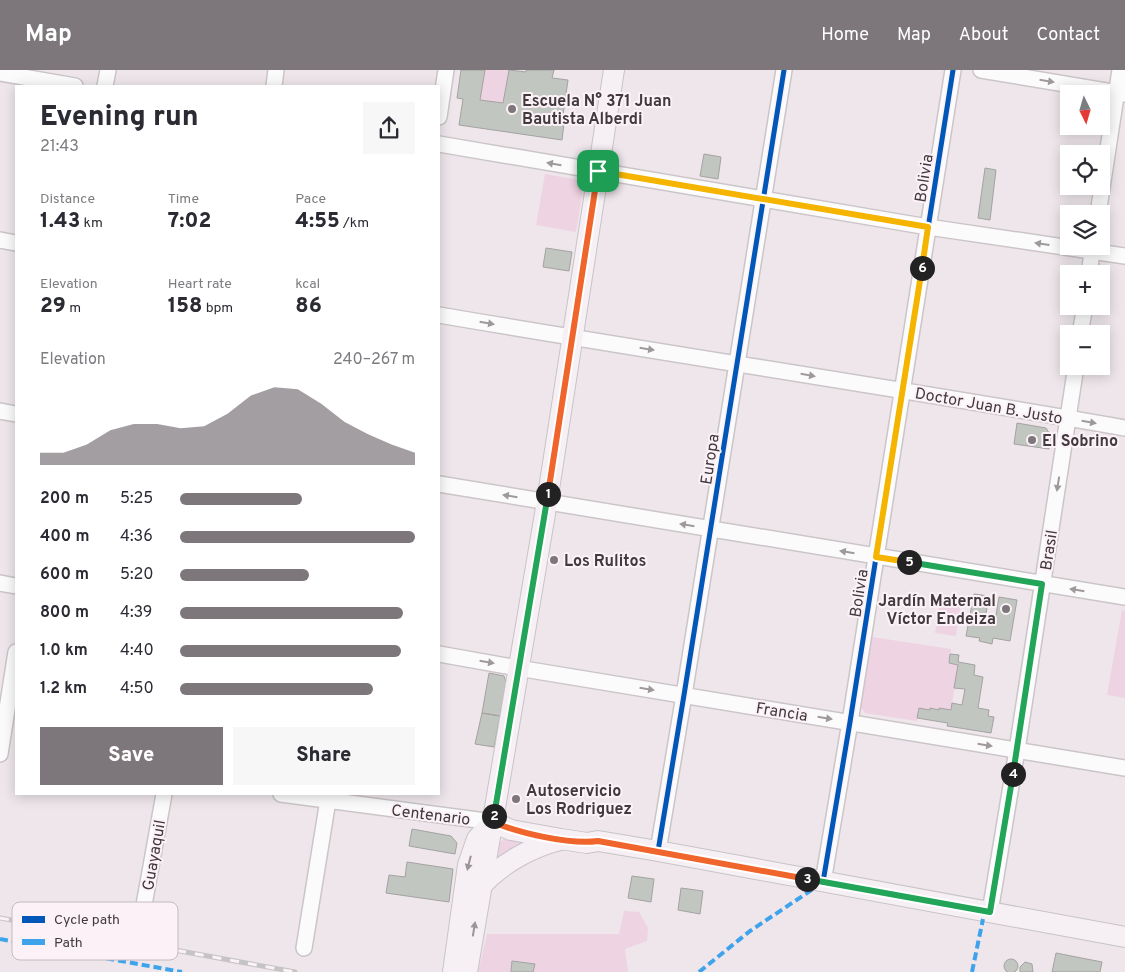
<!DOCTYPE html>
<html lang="en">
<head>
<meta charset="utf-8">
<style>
  body { margin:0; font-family:Overpass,sans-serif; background:#f7f7f7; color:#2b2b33; height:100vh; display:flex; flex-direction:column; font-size:19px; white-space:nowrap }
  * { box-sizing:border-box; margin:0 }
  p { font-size:16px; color:#7c7c81 }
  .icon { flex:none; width:28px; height:28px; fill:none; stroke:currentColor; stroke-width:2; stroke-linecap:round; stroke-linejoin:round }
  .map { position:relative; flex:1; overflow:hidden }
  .panel { position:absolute; left:15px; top:15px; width:425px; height:710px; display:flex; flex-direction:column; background:#fff; border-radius:0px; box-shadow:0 2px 12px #0003 }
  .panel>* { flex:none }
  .needle { width:32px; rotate:175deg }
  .controls { position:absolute; left:1060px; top:15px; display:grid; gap:10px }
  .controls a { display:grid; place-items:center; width:50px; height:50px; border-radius:0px; background:#fff; box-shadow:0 2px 12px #0003; font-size:25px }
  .pin { position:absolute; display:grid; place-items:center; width:42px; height:42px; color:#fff; margin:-21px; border-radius:10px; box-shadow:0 2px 8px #0006 }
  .km { position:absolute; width:25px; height:25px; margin:-12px; border-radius:50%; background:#222; color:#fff; font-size:14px; line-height:25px; text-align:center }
  .round { display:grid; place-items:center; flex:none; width:52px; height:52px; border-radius:0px; background:#f7f7f7 }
  .head { display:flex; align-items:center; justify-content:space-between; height:85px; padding:0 25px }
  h1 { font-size:28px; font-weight:800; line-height:38px }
  .metrics { display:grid; grid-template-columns:repeat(3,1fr); gap:8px; height:85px; padding:5px 25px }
  .metrics div { display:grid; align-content:center }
  .metrics b { font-size:21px; font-weight:800 }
  .metrics small { font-size:14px; font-weight:400 }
  .metrics p { font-size:14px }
  .chart { height:140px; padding:10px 25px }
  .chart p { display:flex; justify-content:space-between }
  .chart svg { width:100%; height:90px; margin-top:5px; fill:#7d767a; opacity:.7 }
  .button { display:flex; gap:10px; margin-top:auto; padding:10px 25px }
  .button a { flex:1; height:58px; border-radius:0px; background:#7d767a; color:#fff; font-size:20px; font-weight:800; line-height:58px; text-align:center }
  .button a+a { background:#f7f7f7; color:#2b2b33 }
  ul { padding:0 25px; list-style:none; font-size:16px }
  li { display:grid; grid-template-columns:80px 60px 1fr; align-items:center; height:38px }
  li i { height:12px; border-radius:6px; background:#7d767a }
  header { display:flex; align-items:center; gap:30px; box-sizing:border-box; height:70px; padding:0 25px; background:#7d767a; color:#fff }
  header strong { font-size:24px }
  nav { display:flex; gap:28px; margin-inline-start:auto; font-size:18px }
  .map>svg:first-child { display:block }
</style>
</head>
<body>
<header>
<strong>Map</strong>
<nav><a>Home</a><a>Map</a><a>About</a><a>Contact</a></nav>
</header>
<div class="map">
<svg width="1125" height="902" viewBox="0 0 1125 902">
  <rect width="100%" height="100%" fill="#eee6eb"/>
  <!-- green -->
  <path fill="#eed3e2" d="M485,0H509L503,33L480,30Z
    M545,104L579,110L583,118L576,162L536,155Z
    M940,528L961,531L956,566L935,563Z
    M1122,540L1125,541V628L1107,625Z
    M872,567L951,579L949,593L958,595L951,640L940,638L939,640L931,638L930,640L919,638L917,651L865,643L860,636Z
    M504,768L527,770L500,787H498L499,774Z
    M624,841L639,842L648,858L647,871L625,879L628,902H478L487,864H619Z"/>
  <!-- building -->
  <path fill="#c1c6c0" stroke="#a4a2a2" d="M461,0H485L480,30L503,33L509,0L526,2V0H554L552,8L568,10L563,45H565L562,70L459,55L463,29L457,28Z
    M704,84L721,87L718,109L700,106Z
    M985,98L996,100L990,150L978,148Z
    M546,178L572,182L569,201L543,197Z
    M1017,353L1046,358L1051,366L1049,379L1014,374Z
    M974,524L989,526L985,549L995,551L999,527L1017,530L1010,571L993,568L992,574L979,571L980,568L966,566Z
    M950,584L959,585L958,592L975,595L974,605L983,607L978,638L989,640L988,646L994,647L991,663L947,656L948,653L917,648L919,638L930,640V638L939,640V638L951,640L952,633L962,635L965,619L954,618L958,595L949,593Z
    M489,603L504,606L506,612L500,646L482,643Z
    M482,643L500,646L494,677L475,674Z
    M412,759L451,766L457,773L455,784L409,776Z
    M407,792L453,799L449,832L386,823L389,805L405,807Z
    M632,806L654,809L651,832L628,828Z
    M681,818L703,821L700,844L678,840Z
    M1056,883L1102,892L1100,902H1052Z
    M1004 896a7 7 0 1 1 14 0a7 7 0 1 1-14 0Z
    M512,891L535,894L533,902H511Z
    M1025,892L1032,894L1033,902H1020V897Z"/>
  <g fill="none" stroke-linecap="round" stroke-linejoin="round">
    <!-- minor casing -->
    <g stroke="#cbc5c8" stroke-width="18">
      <path id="minor" d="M981,0L1125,24
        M0,3L75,16
        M105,16L108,0
        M274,16L276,0
        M439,47L446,0
        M439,74L928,157L1125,186
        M1098,144L1120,0
        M0,170L16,173
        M1089,204L1093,176
        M439,245C667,284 897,318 1125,358
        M1080,264L1085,236
        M0,341L16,344
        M439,414L1125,527
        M0,513L16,516
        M439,584L518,598L1125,698
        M0,684L16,582
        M281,724L493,752
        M658,781L684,625L784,0
        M823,812L850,652L953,0
        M990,842L1017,680L1076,296
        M142,846L164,724
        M304,878L329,724"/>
    </g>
    <!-- major casing -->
    <g stroke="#c7c4c6" stroke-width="22">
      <path id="major" d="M493,752L511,760L561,769L587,773L598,771L658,781L1125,867
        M481,816C501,794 531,777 560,770
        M453,902L468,795L477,769L484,761
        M467,902L547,432L614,0"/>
    </g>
    <!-- minor -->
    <use href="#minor" stroke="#fcfbfc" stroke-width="15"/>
    <!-- major -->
    <use href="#major" stroke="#f6eff4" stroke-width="20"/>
    <!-- rail casing -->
    <g stroke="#c5c3c4" stroke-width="5">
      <path id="rail" d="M0,848L295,902"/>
    </g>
    <!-- rail -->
    <use href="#rail" stroke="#fdf1f8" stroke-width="3" stroke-dasharray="9" stroke-linecap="butt"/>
    <!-- quiet -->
    <path stroke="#3fa3ec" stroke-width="4" stroke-dasharray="8 4" stroke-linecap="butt" d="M0,869L182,902
      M699,902L750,861L813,819
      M972,902L983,849"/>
    <!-- cycleway casing -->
    <g stroke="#fdf1f8" stroke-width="8">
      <path id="cycleway" d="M658,781L684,625L784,0
        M823,812L850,652L953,0"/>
    </g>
    <!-- cycleway -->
    <use href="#cycleway" stroke="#0057b8" stroke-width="5"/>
  </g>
  <!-- one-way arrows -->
  <defs><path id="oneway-solid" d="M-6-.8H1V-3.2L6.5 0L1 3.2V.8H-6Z" transform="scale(1.25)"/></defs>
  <g fill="#9e9a9c">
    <use href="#oneway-solid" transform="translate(1047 11) rotate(9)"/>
    <use href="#oneway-solid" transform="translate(554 94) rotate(-170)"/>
    <use href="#oneway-solid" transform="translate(1042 174) rotate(-172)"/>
    <use href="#oneway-solid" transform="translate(487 253) rotate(10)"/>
    <use href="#oneway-solid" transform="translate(647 279) rotate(9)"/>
    <use href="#oneway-solid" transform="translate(808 305) rotate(10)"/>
    <use href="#oneway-solid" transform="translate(1089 352) rotate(10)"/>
    <use href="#oneway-solid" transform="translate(1058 414) rotate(99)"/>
    <use href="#oneway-solid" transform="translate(510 426) rotate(-171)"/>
    <use href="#oneway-solid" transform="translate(687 455) rotate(-171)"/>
    <use href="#oneway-solid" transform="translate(847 482) rotate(-171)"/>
    <use href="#oneway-solid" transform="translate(1077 520) rotate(-171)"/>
    <use href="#oneway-solid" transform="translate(487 592) rotate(10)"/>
    <use href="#oneway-solid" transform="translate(647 619) rotate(9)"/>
    <use href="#oneway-solid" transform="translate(825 648) rotate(9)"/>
    <use href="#oneway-solid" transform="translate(985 675) rotate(9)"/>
  </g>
  <g fill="#9b9498">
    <use href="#oneway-solid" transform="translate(469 793) rotate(104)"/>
    <use href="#oneway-solid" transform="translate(474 859) rotate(-81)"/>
  </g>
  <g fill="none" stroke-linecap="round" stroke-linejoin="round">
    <!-- split-1 casing -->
    <g stroke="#fff" stroke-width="10">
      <path id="split-1" d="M548,424L598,101"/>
    </g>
    <!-- split-2 casing -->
    <g stroke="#fff" stroke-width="10">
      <path id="split-2" d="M494,746L548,424"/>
    </g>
    <!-- split-3 casing -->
    <g stroke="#fff" stroke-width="10">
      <path id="split-3" d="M494,746L493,752C519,763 570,775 598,771L807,809"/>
    </g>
    <!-- split-4 casing -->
    <g stroke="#fff" stroke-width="10">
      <path id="split-4" d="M807,809L990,842L1013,704"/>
    </g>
    <!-- split-5 casing -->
    <g stroke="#fff" stroke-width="10">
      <path id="split-5" d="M909,492L1042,514L1013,704"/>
    </g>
    <!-- split-6 casing -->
    <g stroke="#fff" stroke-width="10">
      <path id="split-6" d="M909,492L876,487L922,198"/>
    </g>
    <!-- split-7 casing -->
    <g stroke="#fff" stroke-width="10">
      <path id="split-7" d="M598,101L928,157L922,198"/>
    </g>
    <!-- split-1 -->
    <use href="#split-1" stroke="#f0652b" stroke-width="6"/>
    <!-- split-2 -->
    <use href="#split-2" stroke="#22a559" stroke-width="6"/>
    <!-- split-3 -->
    <use href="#split-3" stroke="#f0652b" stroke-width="6"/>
    <!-- split-4 -->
    <use href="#split-4" stroke="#22a559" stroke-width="6"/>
    <!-- split-5 -->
    <use href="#split-5" stroke="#22a559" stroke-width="6"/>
    <!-- split-6 -->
    <use href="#split-6" stroke="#f5b400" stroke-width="6"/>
    <!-- split-7 -->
    <use href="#split-7" stroke="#f5b400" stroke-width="6"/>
  </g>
  <!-- markers -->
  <g fill="#7d767a" stroke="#fdf1f8" stroke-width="2">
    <circle cx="512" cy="39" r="5"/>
    <circle cx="1032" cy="370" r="5"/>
    <circle cx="554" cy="490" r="5"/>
    <circle cx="1006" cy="539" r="5"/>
    <circle cx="516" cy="729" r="5"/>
  </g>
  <g text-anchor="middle" stroke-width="4" stroke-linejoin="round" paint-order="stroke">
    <!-- poi labels -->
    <g font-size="16" font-weight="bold" fill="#403a3d" stroke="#fdf1f8" text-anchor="start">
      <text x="522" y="36">Escuela N° 371 Juan<tspan x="522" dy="18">Bautista Alberdi</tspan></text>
      <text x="1042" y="376">El Sobrino</text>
      <text x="564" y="496">Los Rulitos</text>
      <text x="996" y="536" text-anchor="end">Jardín Maternal<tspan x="996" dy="18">Víctor Endeiza</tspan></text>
      <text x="526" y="726">Autoservicio<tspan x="526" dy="18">Los Rodriguez</tspan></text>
    </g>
    <!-- street labels -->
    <g font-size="16" fill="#403a3d" stroke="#fdf1f8">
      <text transform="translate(923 108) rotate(-81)" y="6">Bolivia</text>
      <text transform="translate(989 335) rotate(10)" y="6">Doctor Juan B. Justo</text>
      <text transform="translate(709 389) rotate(-81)" y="6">Europa</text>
      <text transform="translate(1048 480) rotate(-81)" y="6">Brasil</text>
      <text transform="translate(858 523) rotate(-81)" y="6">Bolivia</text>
      <text transform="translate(782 641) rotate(9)" y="6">Francia</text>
      <text transform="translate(431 744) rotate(7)" y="6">Centenario</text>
      <text transform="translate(153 785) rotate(-80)" y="6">Guayaquil</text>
    </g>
  </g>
  <!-- legend -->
  <rect x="12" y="832" width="166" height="58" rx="8" fill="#fdf1f8" stroke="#c4bac0" stroke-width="1"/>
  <rect x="22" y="846" width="23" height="7" fill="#0057b8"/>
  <rect x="22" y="869" width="23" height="6" fill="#3fa3ec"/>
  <g font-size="14" fill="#403a3d">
    <text x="54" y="854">Cycle path</text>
    <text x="54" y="877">Path</text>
  </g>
</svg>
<div class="controls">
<a><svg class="needle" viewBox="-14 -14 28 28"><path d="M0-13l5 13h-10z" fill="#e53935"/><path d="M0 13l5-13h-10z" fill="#7c7c81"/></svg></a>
<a><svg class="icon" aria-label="locate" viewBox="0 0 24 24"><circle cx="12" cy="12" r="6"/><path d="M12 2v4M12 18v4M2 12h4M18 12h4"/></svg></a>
<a><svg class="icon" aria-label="layers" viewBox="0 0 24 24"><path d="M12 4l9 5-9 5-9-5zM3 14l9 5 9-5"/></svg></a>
<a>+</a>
<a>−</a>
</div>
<div class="pin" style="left:598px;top:101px;background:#1e9e55"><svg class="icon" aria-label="arrive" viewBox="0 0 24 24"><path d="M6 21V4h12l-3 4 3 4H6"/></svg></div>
<b class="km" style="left:548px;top:424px">1</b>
<b class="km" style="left:494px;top:746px">2</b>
<b class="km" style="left:807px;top:809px">3</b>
<b class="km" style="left:1013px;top:704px">4</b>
<b class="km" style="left:909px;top:492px">5</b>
<b class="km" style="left:922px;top:198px">6</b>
<section class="panel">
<div class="head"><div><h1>Evening run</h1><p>21:43</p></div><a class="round"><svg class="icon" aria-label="share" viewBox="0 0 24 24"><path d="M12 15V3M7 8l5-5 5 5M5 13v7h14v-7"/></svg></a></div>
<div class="metrics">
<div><p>Distance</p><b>1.43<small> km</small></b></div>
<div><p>Time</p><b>7:02</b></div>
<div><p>Pace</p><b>4:55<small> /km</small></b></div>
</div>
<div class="metrics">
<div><p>Elevation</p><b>29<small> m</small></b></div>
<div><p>Heart rate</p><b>158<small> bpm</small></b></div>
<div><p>kcal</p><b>86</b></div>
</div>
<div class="chart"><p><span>Elevation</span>240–267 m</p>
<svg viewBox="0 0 160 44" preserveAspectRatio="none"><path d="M0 44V38L10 38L20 34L30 27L40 24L50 24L60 26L70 25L80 19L90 10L100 6L110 7L120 14L130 23L140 29L150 34L160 38V44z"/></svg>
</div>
<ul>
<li><b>200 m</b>5:25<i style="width:52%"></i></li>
<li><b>400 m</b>4:36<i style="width:100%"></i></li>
<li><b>600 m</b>5:20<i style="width:55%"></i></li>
<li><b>800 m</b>4:39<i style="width:95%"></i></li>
<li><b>1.0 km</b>4:40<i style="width:94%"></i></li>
<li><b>1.2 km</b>4:50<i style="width:82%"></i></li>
</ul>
<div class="button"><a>Save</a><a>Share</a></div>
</section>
</div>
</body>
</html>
